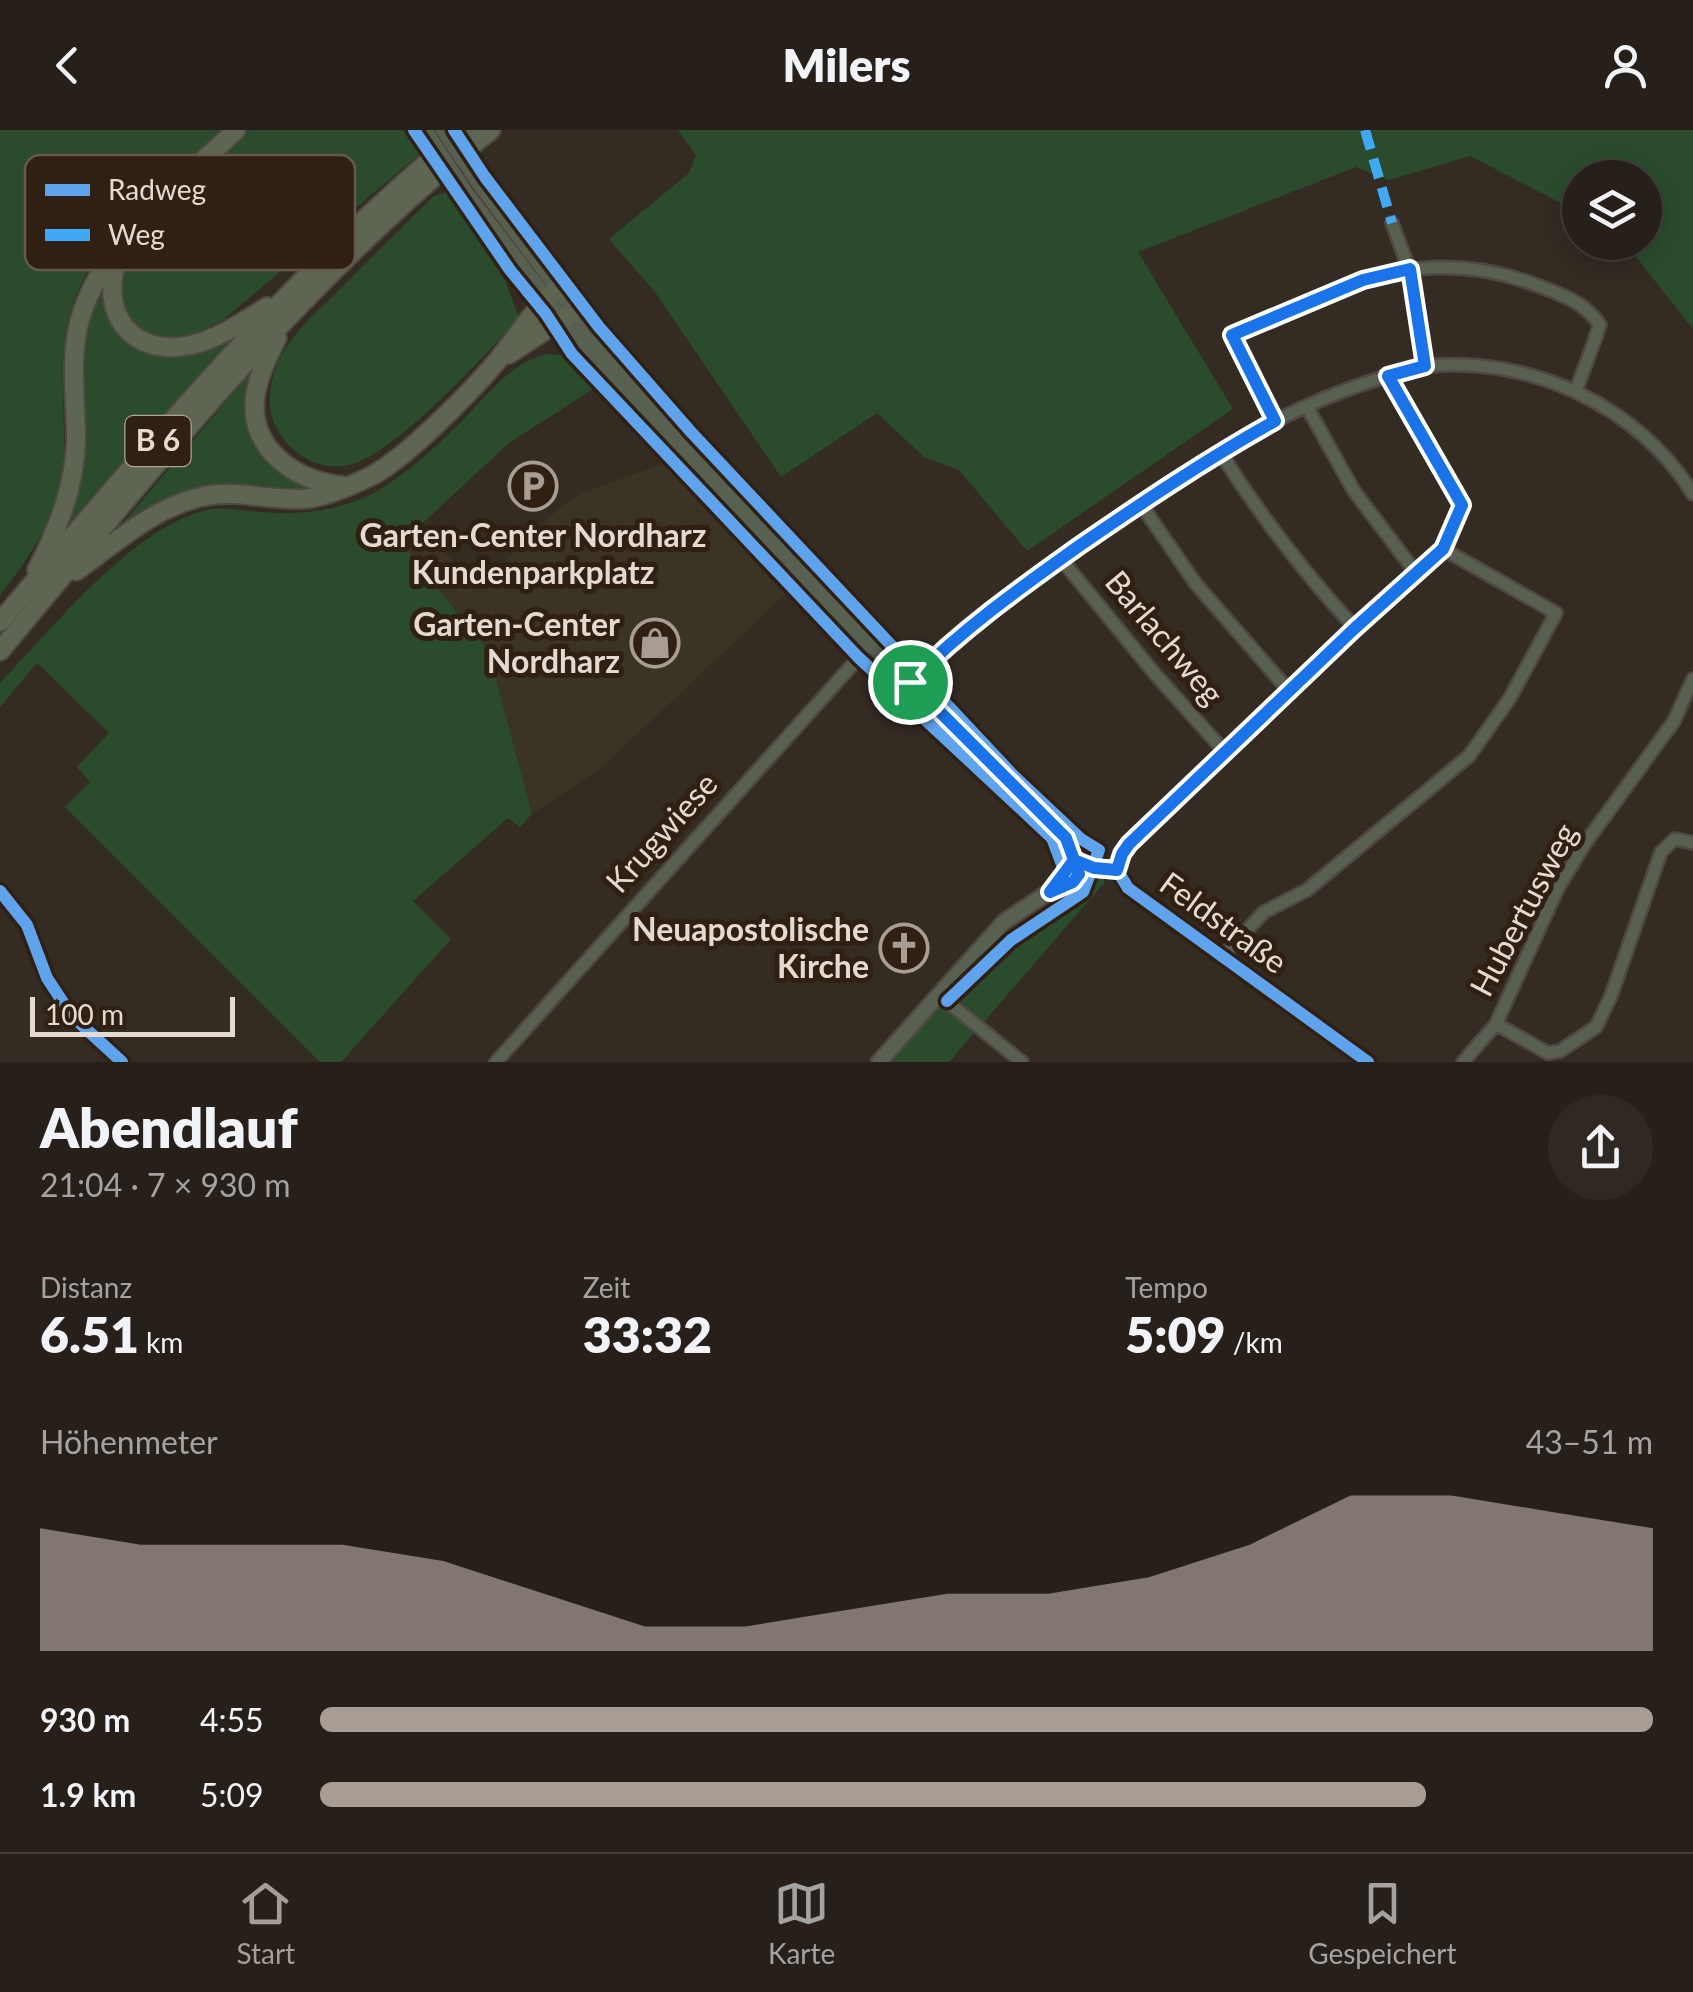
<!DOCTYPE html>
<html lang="de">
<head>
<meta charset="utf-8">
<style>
  body { margin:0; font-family:Lato,sans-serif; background:#2f2823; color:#f1f3f6; height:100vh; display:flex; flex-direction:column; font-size:38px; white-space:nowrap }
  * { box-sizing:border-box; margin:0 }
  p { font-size:32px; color:#a4a3a2 }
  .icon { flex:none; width:55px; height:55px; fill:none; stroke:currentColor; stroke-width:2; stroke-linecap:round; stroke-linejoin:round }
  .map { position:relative; height:932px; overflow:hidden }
  .drawer { display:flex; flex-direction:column; background:#27201a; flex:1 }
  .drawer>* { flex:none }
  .controls { position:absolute; left:1562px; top:30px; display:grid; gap:20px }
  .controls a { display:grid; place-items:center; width:100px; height:100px; border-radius:50%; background:#27201a; box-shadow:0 5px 25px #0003,0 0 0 2px #433e39; font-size:50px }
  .scale { position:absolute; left:30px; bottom:25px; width:205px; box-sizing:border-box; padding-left:10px; border:5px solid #e5dad2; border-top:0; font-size:28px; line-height:35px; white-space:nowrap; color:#e5dad2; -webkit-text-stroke:8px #302013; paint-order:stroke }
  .pin { position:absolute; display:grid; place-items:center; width:85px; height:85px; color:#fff; margin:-42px; border:5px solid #fff; border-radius:50%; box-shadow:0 2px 10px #0007 }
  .round { display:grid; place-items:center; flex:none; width:105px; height:105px; border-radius:52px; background:#2f2823 }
  .summary { display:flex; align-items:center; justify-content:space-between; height:170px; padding:0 40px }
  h1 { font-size:55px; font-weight:800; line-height:75px }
  .figures { display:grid; grid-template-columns:repeat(3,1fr); gap:15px; height:170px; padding:10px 40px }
  .figures div { display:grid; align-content:center }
  .figures b { font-size:50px; font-weight:800 }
  .figures small { font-size:28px; font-weight:400 }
  .figures p { font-size:28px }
  .chart { height:280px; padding:20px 40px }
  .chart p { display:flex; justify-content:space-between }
  .chart svg { width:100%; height:180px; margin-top:10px; fill:#a79d95; opacity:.7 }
  ul { padding:0 40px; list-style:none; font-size:32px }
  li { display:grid; grid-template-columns:160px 120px 1fr; align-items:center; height:75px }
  li i { height:25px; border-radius:12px; background:#a79d95 }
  header { display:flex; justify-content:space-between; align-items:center; height:130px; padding:0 40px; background:#27201a; font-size:45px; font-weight:800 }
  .tab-bar { display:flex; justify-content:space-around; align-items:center; height:140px; border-top:2px solid #433e39; background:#27201a; font-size:28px; color:#a4a3a2 }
  .tab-bar a { display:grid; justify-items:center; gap:5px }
  .tab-bar .active { color:#a79d95 }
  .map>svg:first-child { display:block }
</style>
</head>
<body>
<header><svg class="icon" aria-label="back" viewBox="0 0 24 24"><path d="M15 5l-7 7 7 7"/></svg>Milers<svg class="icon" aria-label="person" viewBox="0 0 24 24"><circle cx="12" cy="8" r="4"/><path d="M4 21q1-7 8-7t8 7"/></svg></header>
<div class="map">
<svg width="1693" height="932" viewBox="0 0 1693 932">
  <rect width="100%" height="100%" fill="#342b23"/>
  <!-- commercial -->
  <path fill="#3b3323" d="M596,230L809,442L601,638L532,684L489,522L400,413L420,396L478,457L558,379L582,363L670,331L601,254Z"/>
  <!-- green -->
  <path fill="#2a4c2d" d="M0,0H223C170,51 106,93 77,163C55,215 65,267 64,322C63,378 34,422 0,465Z
    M249,0H407L414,12L428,0H448L223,190C200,202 167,218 143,200C68,147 212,37 249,0Z
    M678,0H1693V199L1625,113L1645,112V48H1580V83L1470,26L1389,50L1356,37L1138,122L1233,279L1027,421L959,340L924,327L877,283L781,347L655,162L609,109L689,43L696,25Z
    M446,62L505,150L519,188C487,224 396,322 353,334C322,343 292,326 277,299C263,276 271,241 285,219C300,196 322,177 342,157C372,127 403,96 434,66Z
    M104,153C105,203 137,237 191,223C207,219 225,208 241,201L49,427L59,409L85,191Z
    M546,224L568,226L601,254L509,313L401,413L489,522L532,684L520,697L508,688L413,771L451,809L341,932H320L65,677L90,652L77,637L109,603L37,533L0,577V553C53,498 133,397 207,380C223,376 243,381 260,382C301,386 348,380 384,357C408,341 434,319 454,299C482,272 507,234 546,224Z
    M256,236L254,306L324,357L309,363L233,357L117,400Z
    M1100,743L1105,752L949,932H879C928,877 1025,746 1100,743Z"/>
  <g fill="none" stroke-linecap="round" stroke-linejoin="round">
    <!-- minor casing -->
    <g stroke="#4f4741" stroke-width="16">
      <path id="minor" d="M1392,93L1409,139L1425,236
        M1387,246L1462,375L1443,419
        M1307,277L1354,361L1416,443
        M1275,291L1232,205C1340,160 1417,110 1536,155C1561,164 1586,173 1600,195L1576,261
        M1220,322C1260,385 1304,443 1355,498
        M1140,373L1196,454L1290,562
        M1061,429L1155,544L1226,623
        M910,552C964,496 1029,451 1093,406C1180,346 1268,284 1369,252C1388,246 1408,237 1428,236C1530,226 1639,276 1693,364
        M1074,730L1093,737L1117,740L1128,758L1368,932
        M1117,740L1121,724L1129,714L1355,498L1443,419L1556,483L1510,568L1469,626L1307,760L1264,782L1223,826
        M0,761L27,795L47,848L72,886L122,932
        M939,865L1022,932
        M1496,894L1548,923L1560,921L1596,897L1611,866L1661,722L1675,709L1693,713
        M496,932L871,514
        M1463,932L1496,894L1558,758L1584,715L1674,591L1693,549"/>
    </g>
    <!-- tertiary casing -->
    <g stroke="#4f4741" stroke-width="19">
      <path id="tertiary" d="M479,53L592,205L681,305L851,484L865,505
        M466,63L582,215L675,318L842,493L871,514L1071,716L1079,739L1073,751L1049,762L1004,792L879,932
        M1049,762L1074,730"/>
    </g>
    <!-- trunk casing -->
    <g stroke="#4f4741" stroke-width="22">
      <path id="trunk" d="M119,126C97,182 131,228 191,215C218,209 244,191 267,177
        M277,208C268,226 258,246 255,267C249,320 296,351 343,356
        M509,224L573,182
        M37,440C58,398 75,357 76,309C76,266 68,221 83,180C108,107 182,52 236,0
        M76,441C114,414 154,377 201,367C234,359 267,370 300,369C323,369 353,355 373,345C408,326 471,262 497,231C517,207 532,181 556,160
        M0,492C146,320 291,143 466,0
        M0,521C152,339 304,147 491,0"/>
    </g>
    <!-- minor -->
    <use href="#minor" stroke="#586051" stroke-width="11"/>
    <!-- tertiary -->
    <use href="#tertiary" stroke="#586051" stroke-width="14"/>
    <!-- trunk -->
    <use href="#trunk" stroke="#5e6653" stroke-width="18"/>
    <!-- tertiary-bridge casing -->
    <g stroke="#4f4741" stroke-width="19" stroke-linecap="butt">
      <path id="tertiary-bridge" d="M425,0L466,63
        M443,0L479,53"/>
    </g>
    <!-- tertiary-bridge -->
    <use href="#tertiary-bridge" stroke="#586051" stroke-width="14"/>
    <!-- quiet -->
    <path stroke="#3fa9f5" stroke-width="10" stroke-dasharray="20 10" stroke-linecap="butt" d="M1365,0L1392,93"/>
    <!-- cycleway casing -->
    <g stroke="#302013" stroke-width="19">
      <path id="cycleway" d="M414,0L510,140L546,184L572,224L858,527L1052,708L1064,740L1083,762
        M454,0L485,47L599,197L691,302L1013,645L1081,709L1099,720L1083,762L1011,810L947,871
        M1093,737L1117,740L1128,758L1368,932
        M0,761L27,795L47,848L72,886L122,932"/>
    </g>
    <!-- cycleway -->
    <use href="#cycleway" stroke="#60a3ed" stroke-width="12"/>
  </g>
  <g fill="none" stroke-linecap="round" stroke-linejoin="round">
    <!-- route casing -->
    <g stroke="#fff" stroke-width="20">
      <path id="route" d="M910,552L1066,708L1074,730L1050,762L1073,752L1079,744L1074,730L1094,738L1117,740L1122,724L1129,714L1355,498L1443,419L1462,375L1388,246L1425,236L1410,139L1363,150L1232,205L1275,291C1207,329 1143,372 1079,416C1020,458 961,500 910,552"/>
    </g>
    <!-- route -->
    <use href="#route" stroke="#1a73e8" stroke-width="12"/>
  </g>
  <!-- icons -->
  <defs>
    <g id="parking-ring" transform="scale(2.5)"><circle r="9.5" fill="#302013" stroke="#a79d95" stroke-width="1.5"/><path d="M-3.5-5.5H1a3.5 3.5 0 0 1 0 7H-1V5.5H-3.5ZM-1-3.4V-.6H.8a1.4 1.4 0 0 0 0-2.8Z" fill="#a79d95"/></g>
    <g id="shop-ring" transform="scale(2.5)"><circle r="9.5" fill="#302013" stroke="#a79d95" stroke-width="1.5"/><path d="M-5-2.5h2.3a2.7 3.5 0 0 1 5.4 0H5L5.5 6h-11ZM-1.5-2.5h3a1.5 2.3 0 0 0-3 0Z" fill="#a79d95"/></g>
    <g id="church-ring" transform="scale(2.5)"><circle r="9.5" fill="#302013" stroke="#a79d95" stroke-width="1.5"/><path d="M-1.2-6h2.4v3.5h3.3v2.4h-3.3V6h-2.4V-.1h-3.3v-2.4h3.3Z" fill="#a79d95"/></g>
  </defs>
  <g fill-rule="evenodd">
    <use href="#parking-ring" x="533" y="356"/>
    <use href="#shop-ring" x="655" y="513"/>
    <use href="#church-ring" x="904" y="818"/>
  </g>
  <g text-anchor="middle" stroke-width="10" stroke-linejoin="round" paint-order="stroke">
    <!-- shield labels -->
    <rect fill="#302013" stroke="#afa299" stroke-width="2.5" x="125.5" y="286" width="65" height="50" rx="8"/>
    <g font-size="30" font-weight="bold" fill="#e5dad2">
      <text x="158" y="321">B 6</text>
    </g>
    <!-- poi labels -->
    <g font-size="32" font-weight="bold" fill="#e5dad2" stroke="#302013" text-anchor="end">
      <text x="533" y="417" text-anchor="middle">Garten-Center Nordharz<tspan x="533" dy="37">Kundenparkplatz</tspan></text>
      <text x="620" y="506">Garten-Center<tspan x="620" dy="37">Nordharz</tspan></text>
      <text x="869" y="811">Neuapostolische<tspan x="869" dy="37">Kirche</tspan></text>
    </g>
    <!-- street labels -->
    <g font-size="32" fill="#e5dad2" stroke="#302013">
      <text transform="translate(1164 508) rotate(50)" y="11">Barlachweg</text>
      <text transform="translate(662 703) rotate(-48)" y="11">Krugwiese</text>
      <text transform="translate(1524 780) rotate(-62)" y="11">Hubertusweg</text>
      <text transform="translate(1223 793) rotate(36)" y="11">Feldstraße</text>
    </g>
  </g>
  <!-- legend -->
  <rect x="25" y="25" width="330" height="115" rx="15" fill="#302013" stroke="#66584c" stroke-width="2.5"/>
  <rect x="45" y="54" width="45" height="12" fill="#60a3ed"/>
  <rect x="45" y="99" width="45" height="12" fill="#3fa9f5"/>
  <g font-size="28" fill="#e5dad2">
    <text x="108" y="70">Radweg</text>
    <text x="108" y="115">Weg</text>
  </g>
</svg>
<div class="controls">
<a><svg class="icon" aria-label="layers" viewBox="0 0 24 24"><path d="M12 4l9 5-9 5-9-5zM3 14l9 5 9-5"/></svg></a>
</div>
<div class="scale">100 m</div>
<div class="pin" style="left:910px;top:552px;background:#1e9e55"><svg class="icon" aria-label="arrive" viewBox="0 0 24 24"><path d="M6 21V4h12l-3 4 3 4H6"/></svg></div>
</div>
<section class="drawer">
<div class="summary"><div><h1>Abendlauf</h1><p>21:04 · 7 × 930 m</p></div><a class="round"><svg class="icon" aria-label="share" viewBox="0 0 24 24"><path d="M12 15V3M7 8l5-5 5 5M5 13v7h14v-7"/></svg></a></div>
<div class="figures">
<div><p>Distanz</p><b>6.51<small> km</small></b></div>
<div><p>Zeit</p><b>33:32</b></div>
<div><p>Tempo</p><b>5:09<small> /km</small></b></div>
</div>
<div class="chart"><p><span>Höhenmeter</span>43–51 m</p>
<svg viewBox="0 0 160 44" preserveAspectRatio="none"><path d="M0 44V14L10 18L20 18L30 18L40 22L50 30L60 38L70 38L80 34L90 30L100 30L110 26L120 18L130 6L140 6L150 10L160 14V44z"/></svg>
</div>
<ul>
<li><b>930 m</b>4:55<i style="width:100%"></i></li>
<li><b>1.9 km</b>5:09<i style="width:83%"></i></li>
</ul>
</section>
<nav class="tab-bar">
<a class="active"><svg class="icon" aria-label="home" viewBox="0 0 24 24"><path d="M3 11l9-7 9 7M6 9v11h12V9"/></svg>Start</a>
<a><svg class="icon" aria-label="map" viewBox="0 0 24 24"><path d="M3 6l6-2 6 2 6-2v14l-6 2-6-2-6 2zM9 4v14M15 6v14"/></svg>Karte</a>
<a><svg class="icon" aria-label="saved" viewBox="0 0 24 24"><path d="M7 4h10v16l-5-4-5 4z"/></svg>Gespeichert</a>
</nav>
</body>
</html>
